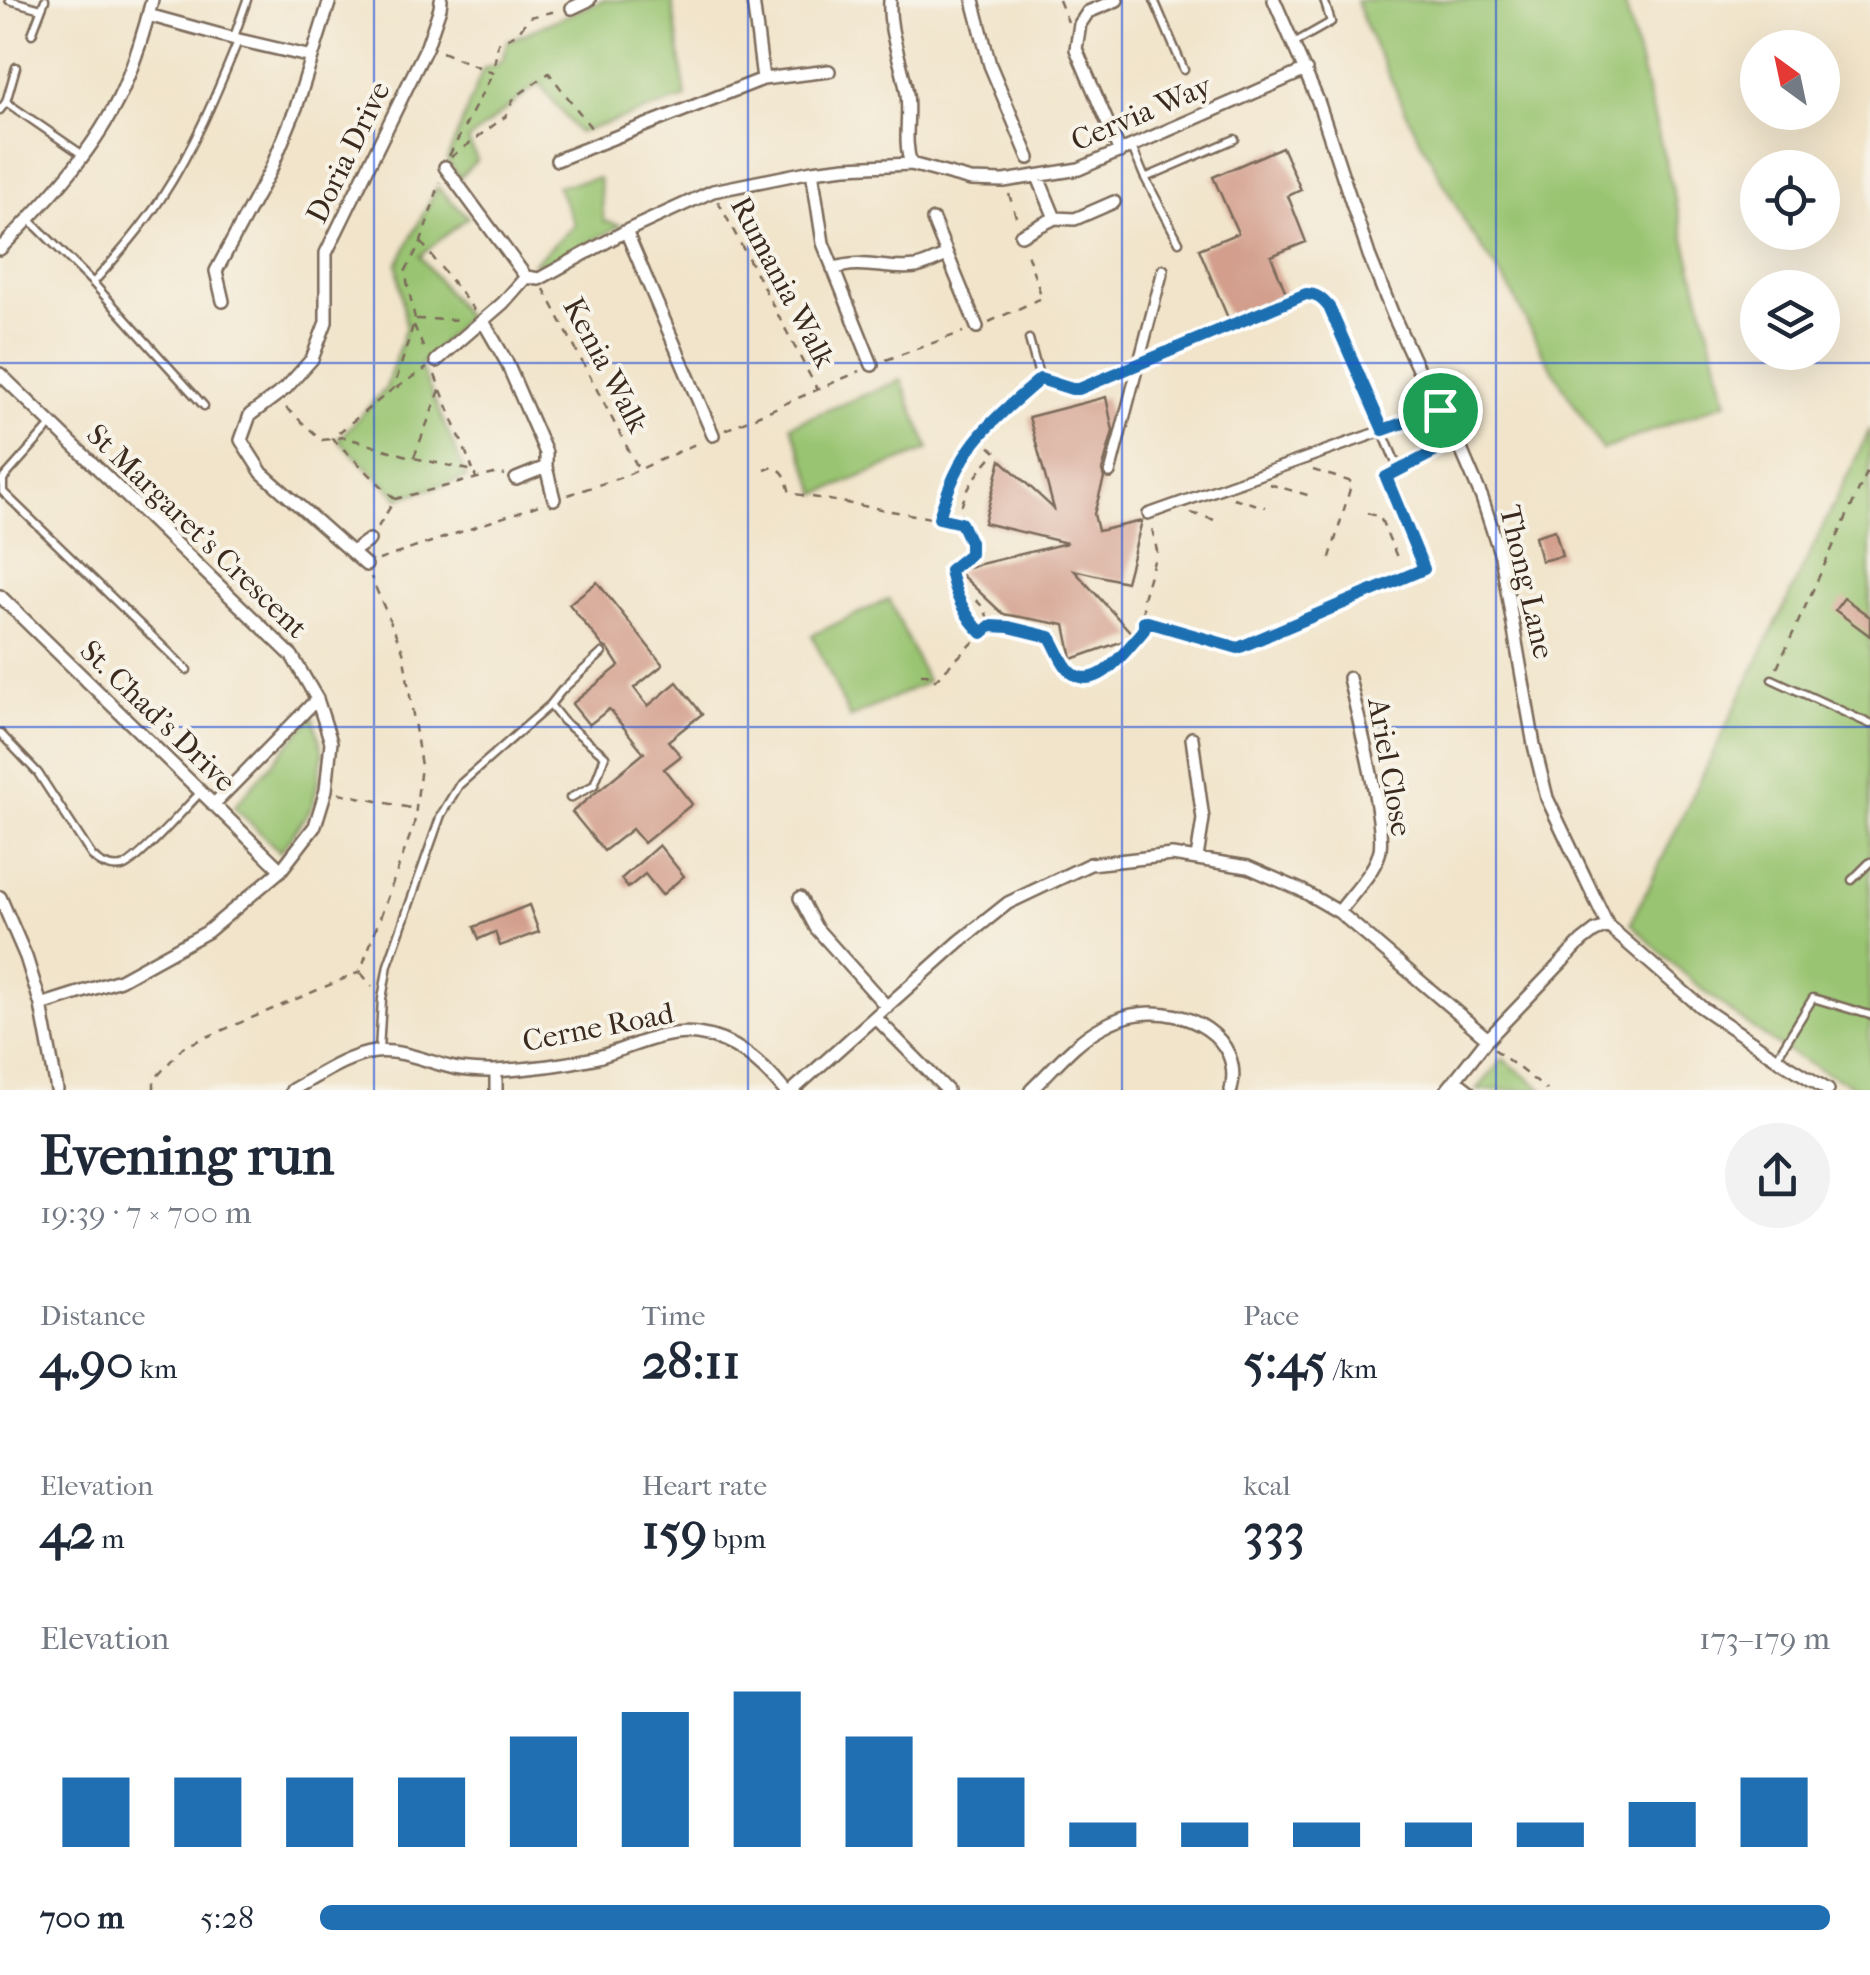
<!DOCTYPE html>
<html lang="en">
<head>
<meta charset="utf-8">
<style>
  body { margin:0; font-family:"IM FELL French Canon",serif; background:#f2f2f3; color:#1f2937; height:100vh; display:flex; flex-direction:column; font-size:38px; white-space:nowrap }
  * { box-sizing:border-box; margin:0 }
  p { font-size:32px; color:#747a83 }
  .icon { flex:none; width:55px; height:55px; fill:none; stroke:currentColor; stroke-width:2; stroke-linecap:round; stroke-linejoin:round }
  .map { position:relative; height:1090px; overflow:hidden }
  .panel { display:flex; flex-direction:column; background:#fff; flex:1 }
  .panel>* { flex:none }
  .needle { width:65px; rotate:327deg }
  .fabs { position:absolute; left:1740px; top:30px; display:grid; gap:20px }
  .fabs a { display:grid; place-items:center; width:100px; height:100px; border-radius:50%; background:#fff; box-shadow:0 10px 40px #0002; font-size:50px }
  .pin { position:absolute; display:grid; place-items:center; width:85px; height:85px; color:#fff; margin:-42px; border:5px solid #fff; border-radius:50%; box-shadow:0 2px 10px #0007 }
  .round { display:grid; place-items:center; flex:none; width:105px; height:105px; border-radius:52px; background:#f2f2f3 }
  .headline { display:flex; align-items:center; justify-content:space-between; height:170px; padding:0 40px }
  h1 { font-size:55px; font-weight:700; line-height:75px }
  .metrics { display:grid; grid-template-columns:repeat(3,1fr); gap:15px; height:170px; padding:10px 40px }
  .metrics div { display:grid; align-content:center }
  .metrics b { font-size:50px; font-weight:700 }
  .metrics small { font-size:28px; font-weight:400 }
  .metrics p { font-size:28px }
  .chart { height:280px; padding:20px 40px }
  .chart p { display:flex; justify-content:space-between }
  .chart svg { width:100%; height:180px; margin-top:10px; stroke:#1f6fb2; stroke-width:6 }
  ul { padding:0 40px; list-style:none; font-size:32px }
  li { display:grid; grid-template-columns:160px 120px 1fr; align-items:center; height:75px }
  li i { height:25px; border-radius:12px; background:#1f6fb2 }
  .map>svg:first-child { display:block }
</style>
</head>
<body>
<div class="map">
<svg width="1870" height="1090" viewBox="0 0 1870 1090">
  <rect width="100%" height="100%" fill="#f7f3e8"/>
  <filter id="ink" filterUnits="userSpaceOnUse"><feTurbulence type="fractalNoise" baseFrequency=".01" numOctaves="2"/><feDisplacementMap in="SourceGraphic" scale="20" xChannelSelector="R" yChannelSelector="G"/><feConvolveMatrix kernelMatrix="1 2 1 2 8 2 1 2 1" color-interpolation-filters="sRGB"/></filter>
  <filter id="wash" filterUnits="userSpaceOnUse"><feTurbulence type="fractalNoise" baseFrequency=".0048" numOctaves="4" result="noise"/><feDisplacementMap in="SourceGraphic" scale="40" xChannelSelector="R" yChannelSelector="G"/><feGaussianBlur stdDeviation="2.25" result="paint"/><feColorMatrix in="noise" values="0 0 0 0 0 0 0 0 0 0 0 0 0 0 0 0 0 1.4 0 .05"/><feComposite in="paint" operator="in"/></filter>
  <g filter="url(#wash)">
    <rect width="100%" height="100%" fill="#f1e4ca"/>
    <!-- green -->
    <path fill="#99c471" stroke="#6a7748" stroke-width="2.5" d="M603,0H672L686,98L578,133L539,83L468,140L477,160L460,177L447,160L483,69L502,62L507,41Z
      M1356,0H1624L1727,402L1602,450L1543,354L1509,287L1468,228L1415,130L1367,30Z
      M599,178L604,221L621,225L551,264L533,263L575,225L557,186Z
      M437,187L468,217L420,256L466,317L420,366L467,478L399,498L338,440L386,388L406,326L397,265Z
      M901,380L929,449L818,494L791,425Z
      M1870,429V1090H1862C1843,1081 1824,1072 1806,1062C1745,1028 1679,973 1631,923Z
      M889,599L927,682L850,718L812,635Z
      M313,716L323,753L313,805L280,852L234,807Z
      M1503,1059L1544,1090H1477Z"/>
    <g id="blocks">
      <!-- building -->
      <path fill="#d39e8c" d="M1282,147L1301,190L1288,196L1306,242L1271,256L1286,293L1228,318L1199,249L1238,233L1213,177Z
        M1106,397L1113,431L1102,471L1104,478L1094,514L1098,531L1142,521L1126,582L1074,570L1135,637L1072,659L1065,625L1003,614L956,570L1067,543L984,523L1001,460L1054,509L1029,417Z
        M1555,530L1562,556L1541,561L1535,536Z
        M597,582L663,665L634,688L648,706L677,682L702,714L668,741L681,756L664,769L692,804L644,843L632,829L604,851L572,812L644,753L609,709L589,725L572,704L619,666L608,649L603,646L569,604Z
        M1844,598L1870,617V636L1835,610Z
        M659,845L684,876L662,895L645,874L628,888L621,879Z
        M529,905L539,932L500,946L495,932L479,939L474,927Z"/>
    </g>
  </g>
  <g filter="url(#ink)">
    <use href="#blocks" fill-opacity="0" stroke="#7b6b5a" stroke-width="2.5"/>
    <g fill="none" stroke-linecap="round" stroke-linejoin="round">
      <!-- service casing -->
      <g stroke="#7b6b5a" stroke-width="11">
        <path id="service" d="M9,0L41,9
          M1154,0L1184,70
          M32,34L45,0
          M234,37L247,0
          M1294,43L1331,22L1324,0
          M6,102L83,155
          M0,110L6,102L16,67
          M1132,147L1144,176L1179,242
          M1145,178L1235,139
          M30,220L93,283
          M1029,339L1040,379
          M1010,405L1040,379L1072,389H1079L1293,298C1310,293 1317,293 1329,307L1399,470
          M204,406L93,283C117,256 142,228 162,197C194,148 216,95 238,41
          M51,425L3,479V492L187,670
          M1174,630L1238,649L1425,569L1386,477L1456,441
          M1772,679L1870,724
          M550,705L563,721L605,756L594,785L570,798
          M0,733L38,773L92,856C100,864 110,869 122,867C137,863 186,807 200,793
          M1852,880L1870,862
          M379,1051L382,999L388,965L441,815L459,785L550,705L562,690L602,653
          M1777,1057L1813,998L1870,1015"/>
      </g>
      <!-- pedestrian casing -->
      <g stroke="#7b6b5a" stroke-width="14">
        <path id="pedestrian" d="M1110,473L1163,270
          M1148,514L1441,410"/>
      </g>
      <!-- minor casing -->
      <g stroke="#7b6b5a" stroke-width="16">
        <path id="minor" d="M753,0L763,79
          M890,0C888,33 902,61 907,94C910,118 903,141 911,164
          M973,0L990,65L1029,158
          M1117,0L1088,12L1080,24L1076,49L1120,152
          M1274,0L1318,101L1369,255L1393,315L1421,376L1457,440L1482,498L1501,556L1534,745L1547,798L1608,926L1701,1007L1776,1058L1828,1090
          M572,8L589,0
          M148,15L239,40L312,57
          M557,160L763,79L829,71
          M445,167L526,277
          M812,171L823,243L872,365
          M1038,177L1055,218L1075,219L1114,202
          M933,220L977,327
          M626,231L713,435
          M1021,235L1055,218
          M0,249C46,202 96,150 123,89C135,61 145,29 152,0
          M833,269C861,258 887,271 916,267C927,265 937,259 947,255
          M223,301L216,271L271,169L296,108L330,0
          M483,321L506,361L546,453V467L516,479
          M436,361L503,303L526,277L539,279L626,231L713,191L812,171L846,167L911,164L971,180L1004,181L1079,169L1306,70
          M0,374L292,656L317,699L331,742L326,790L315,826L281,870L207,932L120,980L41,1005
          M546,467L554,499
          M352,552L369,540
          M366,565L262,473L241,440L250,415L286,388L312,359L326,322V253L427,46L440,8L441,0
          M0,596L281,870
          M1192,738L1203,819L1197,858
          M213,805L317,699
          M0,897L26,957L41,1005L57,1090
          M800,898L816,928L887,1007
          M1339,912C1352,894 1372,875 1379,854C1388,830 1356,710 1349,678
          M876,1018L947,1090
          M1455,1080L1468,1090
          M292,1090C318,1076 346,1056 375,1052C400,1049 426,1061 450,1067C464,1071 480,1071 495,1071C528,1069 562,1065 594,1058C627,1050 662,1029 697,1034C735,1039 761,1062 784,1090
          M496,1090V1071
          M793,1090L959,942L1008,903L1090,864L1172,855L1248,867L1301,890L1339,912L1488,1039
          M1031,1090C1053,1069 1075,1041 1102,1027C1113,1021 1126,1015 1139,1014C1185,1007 1244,1036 1231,1090
          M1447,1090L1485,1042L1582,941L1595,931L1608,926"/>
      </g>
      <!-- path -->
      <path stroke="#7b6b5a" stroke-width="2.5" stroke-dasharray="8 8" stroke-linecap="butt" d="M1059,0L1068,22
        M442,52L493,73L498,43L518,33L529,17L557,11
        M449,156L493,73
        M451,157L506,116L514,98L549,73L592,129
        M1009,194L1017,220
        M718,201L817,389
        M421,242L474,310
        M544,289L638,468
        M416,319L463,320
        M989,322L1042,298L1025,247
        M414,325L426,354
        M886,360L963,332
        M435,375L473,470
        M396,388L427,368
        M286,408L322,440L344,437L414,458L474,471L476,479
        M725,430L860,371
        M978,436L996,452C980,470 956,498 961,524C963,537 970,539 970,554L950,569C954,593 965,616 982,633
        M414,457L440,390
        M765,470L773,467C787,471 786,481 790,493L959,523
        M1313,470L1352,482L1329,561
        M1269,484L1311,496
        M568,495L625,476L700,442
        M1233,498L1265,507
        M395,499L332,438L394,388L415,319L405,272L421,242L440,182
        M1191,513L1218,521
        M1367,513L1380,517L1399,562
        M940,516C952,472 968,444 1001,413
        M378,527L395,499L498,473L505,475
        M379,560L542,504
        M961,602L972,598C982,603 988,614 989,625
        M1146,622L1163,627
        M1777,668L1870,466
        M921,674H927L934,681L990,626L1009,627L1049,637C1064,657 1071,692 1104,672L1143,630V598L1157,551L1151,524
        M339,793L415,809
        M361,973L372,986
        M1494,1049L1547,1090
        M154,1090V1080L183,1047L360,972L414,825L421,766L403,651L371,577"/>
      <!-- service -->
      <use href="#service" stroke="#fff" stroke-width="6"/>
      <!-- pedestrian -->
      <use href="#pedestrian" stroke="#fff" stroke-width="9"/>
      <!-- minor -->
      <use href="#minor" stroke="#fff" stroke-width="11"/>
    </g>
  </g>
  <g fill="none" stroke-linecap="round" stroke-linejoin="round" filter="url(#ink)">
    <!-- route casing -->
    <g stroke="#fff" stroke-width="20">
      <path id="route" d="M1306,294C1317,294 1322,299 1329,307L1383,430L1440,410L1457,440L1386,477L1424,569L1238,648L1144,621V630L1139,636C1124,652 1098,692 1072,673C1062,665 1057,648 1050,637L1009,627L990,626L982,633C965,617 954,593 950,570L970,554V542L961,523L939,518C960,446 985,427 1040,379L1072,389H1079Z"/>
    </g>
    <!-- route -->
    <use href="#route" stroke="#1f6fb2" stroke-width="12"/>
  </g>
  <!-- grid -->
  <path fill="none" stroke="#1d4ed8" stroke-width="2.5" stroke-opacity="0.55" d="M374,0V1090M748,0V1090M1122,0V1090M1496,0V1090M0,363H1870M0,727H1870"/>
  <g text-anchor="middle" stroke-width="8" stroke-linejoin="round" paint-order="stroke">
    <!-- street labels -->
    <g font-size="30" fill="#3b2a1e" stroke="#f7f3e8">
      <text transform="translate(1141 113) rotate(-23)" y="10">Cervia Way</text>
      <text transform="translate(348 152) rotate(-64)" y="10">Doria Drive</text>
      <text transform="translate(783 282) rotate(62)" y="10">Rumania Walk</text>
      <text transform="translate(606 365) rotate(62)" y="10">Kenia Walk</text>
      <text transform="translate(197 531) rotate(44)" y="10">St Margaret's Crescent</text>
      <text transform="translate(1527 582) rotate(77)" y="10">Thong Lane</text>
      <text transform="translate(158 716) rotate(44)" y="10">St. Chad's Drive</text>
      <text transform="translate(1390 767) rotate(80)" y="10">Ariel Close</text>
      <text transform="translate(598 1027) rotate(-11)" y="10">Cerne Road</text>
    </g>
  </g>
</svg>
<div class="fabs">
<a><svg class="needle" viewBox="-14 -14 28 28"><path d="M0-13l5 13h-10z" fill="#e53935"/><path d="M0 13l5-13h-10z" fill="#747a83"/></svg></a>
<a><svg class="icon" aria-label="locate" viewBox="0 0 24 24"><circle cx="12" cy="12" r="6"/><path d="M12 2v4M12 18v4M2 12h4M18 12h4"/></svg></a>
<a><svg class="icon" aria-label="layers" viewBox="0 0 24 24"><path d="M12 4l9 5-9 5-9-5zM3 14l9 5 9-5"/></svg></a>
</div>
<div class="pin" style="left:1440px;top:410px;background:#1e9e55"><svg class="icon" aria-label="arrive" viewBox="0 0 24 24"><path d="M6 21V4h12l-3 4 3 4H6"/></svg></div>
</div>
<section class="panel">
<div class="headline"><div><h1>Evening run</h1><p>19:39 · 7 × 700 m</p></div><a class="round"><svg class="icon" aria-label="share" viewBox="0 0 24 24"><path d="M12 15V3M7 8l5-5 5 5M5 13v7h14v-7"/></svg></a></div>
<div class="metrics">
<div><p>Distance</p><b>4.90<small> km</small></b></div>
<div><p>Time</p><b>28:11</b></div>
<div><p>Pace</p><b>5:45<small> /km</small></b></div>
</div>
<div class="metrics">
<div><p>Elevation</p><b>42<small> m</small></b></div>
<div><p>Heart rate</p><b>159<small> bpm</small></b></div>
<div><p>kcal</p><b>333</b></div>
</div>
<div class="chart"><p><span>Elevation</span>173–179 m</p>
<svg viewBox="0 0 160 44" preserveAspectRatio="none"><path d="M5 44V27M15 44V27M25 44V27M35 44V27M45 44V17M55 44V11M65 44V6M75 44V17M85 44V27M95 44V38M105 44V38M115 44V38M125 44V38M135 44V38M145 44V33M155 44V27"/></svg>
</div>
<ul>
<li><b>700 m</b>5:28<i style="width:100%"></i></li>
</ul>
</section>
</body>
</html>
